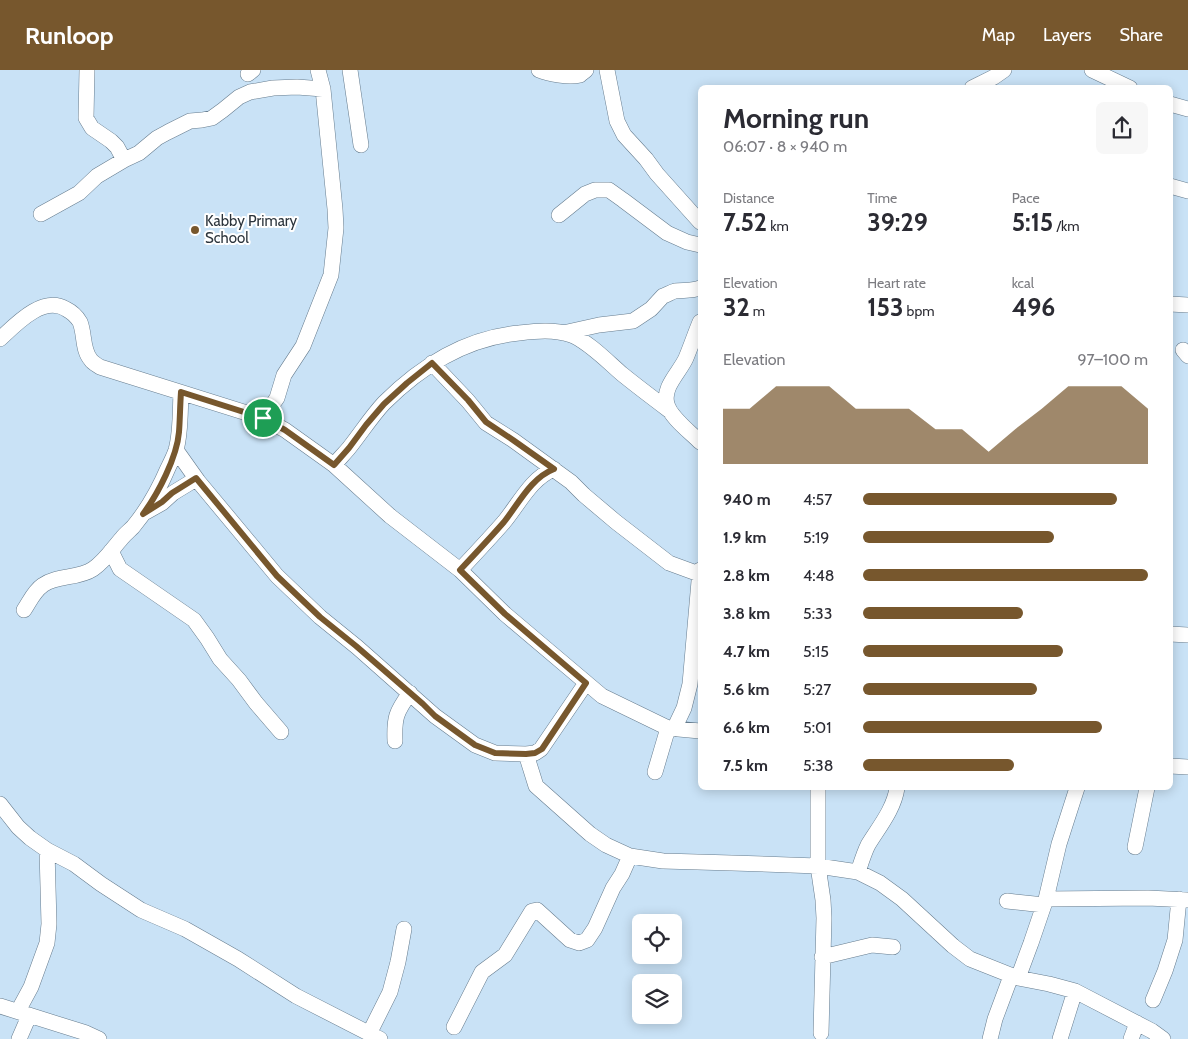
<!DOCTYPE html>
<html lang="en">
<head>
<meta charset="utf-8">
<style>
  body { margin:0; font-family:Cabin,sans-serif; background:#f7f7f7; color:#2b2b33; height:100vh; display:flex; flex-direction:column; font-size:19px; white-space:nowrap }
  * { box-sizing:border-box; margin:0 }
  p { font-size:16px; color:#7c7c81 }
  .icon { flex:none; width:28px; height:28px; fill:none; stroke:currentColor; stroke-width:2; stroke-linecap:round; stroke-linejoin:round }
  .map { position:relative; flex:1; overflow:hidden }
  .panel { position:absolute; left:698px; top:15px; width:475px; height:705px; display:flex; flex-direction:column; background:#fff; border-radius:8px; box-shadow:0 2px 12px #0003 }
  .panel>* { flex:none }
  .tools { position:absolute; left:632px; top:844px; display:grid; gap:10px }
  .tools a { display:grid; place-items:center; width:50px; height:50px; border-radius:8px; background:#fff; box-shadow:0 2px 12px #0003; font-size:25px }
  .pin { position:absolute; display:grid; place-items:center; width:42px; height:42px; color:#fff; margin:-21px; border:2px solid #fff; border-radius:50%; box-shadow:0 1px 5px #0007 }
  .round { display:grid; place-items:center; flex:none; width:52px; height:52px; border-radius:8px; background:#f7f7f7 }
  .overview { display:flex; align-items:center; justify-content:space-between; height:85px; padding:0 25px }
  h1 { font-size:28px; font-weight:700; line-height:38px }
  .figures { display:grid; grid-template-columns:repeat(3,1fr); gap:8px; height:85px; padding:5px 25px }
  .figures div { display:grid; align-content:center }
  .figures b { font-size:25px; font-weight:700 }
  .figures small { font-size:14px; font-weight:400 }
  .figures p { font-size:14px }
  .chart { height:140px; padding:10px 25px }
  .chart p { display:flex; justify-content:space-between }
  .chart svg { width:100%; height:90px; margin-top:5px; fill:#77572d; opacity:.7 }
  ul { padding:0 25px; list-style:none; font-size:16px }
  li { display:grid; grid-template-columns:80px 60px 1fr; align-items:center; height:38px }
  li i { height:12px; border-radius:6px; background:#77572d }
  header { display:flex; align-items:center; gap:30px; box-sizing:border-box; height:70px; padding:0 25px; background:#77572d; color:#fff }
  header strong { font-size:24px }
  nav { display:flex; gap:28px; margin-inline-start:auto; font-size:18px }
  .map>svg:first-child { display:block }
</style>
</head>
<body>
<header>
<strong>Runloop</strong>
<nav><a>Map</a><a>Layers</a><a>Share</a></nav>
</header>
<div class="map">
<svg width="1188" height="969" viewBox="0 0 1188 969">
  <rect width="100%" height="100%" fill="#c9e2f6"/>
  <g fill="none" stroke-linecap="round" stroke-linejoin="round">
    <!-- minor casing -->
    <g stroke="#667c8e" stroke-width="16">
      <path id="minor" d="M87,0L86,48L92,58L111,71L117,77L124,90
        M350,0L361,75
        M539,0C549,4 569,8 580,5C581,4 585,1 586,0
        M607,0L617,51L624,65L646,89L657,104L700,152
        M1092,0L1130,18
        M248,4L253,0
        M972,18L994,7L1004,0
        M1170,34L1188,39
        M1170,116L1188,121
        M41,144L79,123L97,106L124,90L139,83L157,68L168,62L190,51L202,50L212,48L223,40L239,27L250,22L273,18L297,17L323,19
        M559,145L585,124L595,120H609L623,130L667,163L687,172L700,175
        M1170,234L1188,235
        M700,252C695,264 691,276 686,288C680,302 662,317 667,334C670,347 690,362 700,372
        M563,263L599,255L633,251L651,239L663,226C667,225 671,222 675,221C684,220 692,221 700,218
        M0,269C16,254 43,225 66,239C72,242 77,247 80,252C85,264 82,280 91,290C93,293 97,295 100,297L263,348L285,360L334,395L390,446L460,500L505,544L602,626L668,658L700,661
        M1183,280L1188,286
        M432,293L468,331L486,353L513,370L571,412L584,425L616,452L669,493L699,504
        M263,348L277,328L284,305L303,276L331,205L336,158L335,139L323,19L318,0
        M176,380L198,411L277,506L320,547L357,577L435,646L475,675L495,683L526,684L535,683L541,679L586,613
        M334,395C339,389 344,384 349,378C361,363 371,347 384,333C421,296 466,268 519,263C536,261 554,259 571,265C588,271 609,293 622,304C638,317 654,329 670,341
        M146,442L162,433L173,423L196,409
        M111,481L120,499L194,550L207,568L220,589L239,610L256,633L281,662
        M460,500C475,484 490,468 504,452C519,434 531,408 554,399
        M24,540C30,531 34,521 43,515C57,505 78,509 93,499C105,491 113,478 122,468C125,464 129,461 133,457C148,439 159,419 168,398C171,392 174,386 176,380C181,362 180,341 181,323
        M1170,564L1188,565
        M674,659L684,638L690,614L700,500
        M395,671C394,648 396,642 410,623
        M526,684L536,716L590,764L606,775L630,786L663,791L732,793L818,796L858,802L880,813L902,829L953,876L970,889L1018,908L1049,914L1075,921L1152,961L1163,969
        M1170,696L1188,697
        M655,702L668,658
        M818,718V796L823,830L824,848L821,963
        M0,734L18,757L30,768L47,780L74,794L101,814L141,840L185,859L238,889L296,926L380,969
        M1135,777L1147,718
        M858,802C861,793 864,783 868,775C879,757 894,739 897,718
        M1046,829L1148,828L1188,830
        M1007,831L1044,835
        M822,887L872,875L893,877
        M1018,908L1031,873L1046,829L1059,774L1077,718
        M1153,930L1165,901L1175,870L1179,829
        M0,936L86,963L99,969
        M18,941L31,917L47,873L49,854L47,780
        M454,957L482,902L505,885L532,841L537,840L570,870L579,873L587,870L595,858L613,818L622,804L630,786
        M369,964L390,922L398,892L404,859
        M19,969L29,946
        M990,969L995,949L1011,906
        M1060,969L1075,921
        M1131,969L1137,953"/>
    </g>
    <!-- minor -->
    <use href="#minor" stroke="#fff" stroke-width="15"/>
  </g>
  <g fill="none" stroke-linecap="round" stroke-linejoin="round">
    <!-- route casing -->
    <g stroke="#fff" stroke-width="10">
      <path id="route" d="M432,293L468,330L486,352L513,370L554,399C531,408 519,433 504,452C490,468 475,484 460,500L505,544L586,613L542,679L535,683L526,684L495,683L475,675L435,646L423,634L356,576L320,547L277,506L196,408L172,423L162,432L143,444C158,424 177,387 179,362C180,349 180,336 181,322L263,348L285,360L334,395L349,378L366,355L384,334L407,313Z"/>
    </g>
    <!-- route -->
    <use href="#route" stroke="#77572d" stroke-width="6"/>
  </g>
  <!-- markers -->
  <circle fill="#77572d" stroke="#fff" stroke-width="2" cx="195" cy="160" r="5"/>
  <g text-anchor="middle" stroke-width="4" stroke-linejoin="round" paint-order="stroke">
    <!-- poi labels -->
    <g font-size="15" fill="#2b343c" stroke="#fff" text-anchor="start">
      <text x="205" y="156">Kabby Primary<tspan x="205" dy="17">School</tspan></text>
    </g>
  </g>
</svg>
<div class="tools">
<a><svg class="icon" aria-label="locate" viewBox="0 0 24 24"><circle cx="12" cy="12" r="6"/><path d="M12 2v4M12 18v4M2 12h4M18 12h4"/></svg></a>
<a><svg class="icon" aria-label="layers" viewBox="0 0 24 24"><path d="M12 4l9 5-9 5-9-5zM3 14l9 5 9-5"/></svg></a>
</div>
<div class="pin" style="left:263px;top:348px;background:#1e9e55"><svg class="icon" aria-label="arrive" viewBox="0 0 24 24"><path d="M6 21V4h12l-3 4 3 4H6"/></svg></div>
<section class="panel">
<div class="overview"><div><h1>Morning run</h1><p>06:07 · 8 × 940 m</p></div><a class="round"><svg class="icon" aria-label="share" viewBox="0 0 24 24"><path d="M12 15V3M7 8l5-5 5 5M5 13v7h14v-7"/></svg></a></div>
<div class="figures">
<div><p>Distance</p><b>7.52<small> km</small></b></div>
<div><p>Time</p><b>39:29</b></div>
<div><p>Pace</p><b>5:15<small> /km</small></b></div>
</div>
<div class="figures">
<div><p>Elevation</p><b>32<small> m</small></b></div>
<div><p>Heart rate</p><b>153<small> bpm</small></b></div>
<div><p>kcal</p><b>496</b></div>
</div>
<div class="chart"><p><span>Elevation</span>97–100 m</p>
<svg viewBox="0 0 160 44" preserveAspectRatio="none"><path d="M0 44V17L10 17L20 6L30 6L40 6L50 17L60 17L70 17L80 27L90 27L100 38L110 27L120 17L130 6L140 6L150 6L160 17V44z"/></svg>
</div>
<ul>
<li><b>940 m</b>4:57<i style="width:89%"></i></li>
<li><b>1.9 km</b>5:19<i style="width:67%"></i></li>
<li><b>2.8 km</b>4:48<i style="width:100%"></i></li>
<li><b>3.8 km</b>5:33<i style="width:56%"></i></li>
<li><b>4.7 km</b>5:15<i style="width:70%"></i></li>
<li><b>5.6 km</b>5:27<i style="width:61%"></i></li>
<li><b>6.6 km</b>5:01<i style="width:84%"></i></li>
<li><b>7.5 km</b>5:38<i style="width:53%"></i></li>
</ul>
</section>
</div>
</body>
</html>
